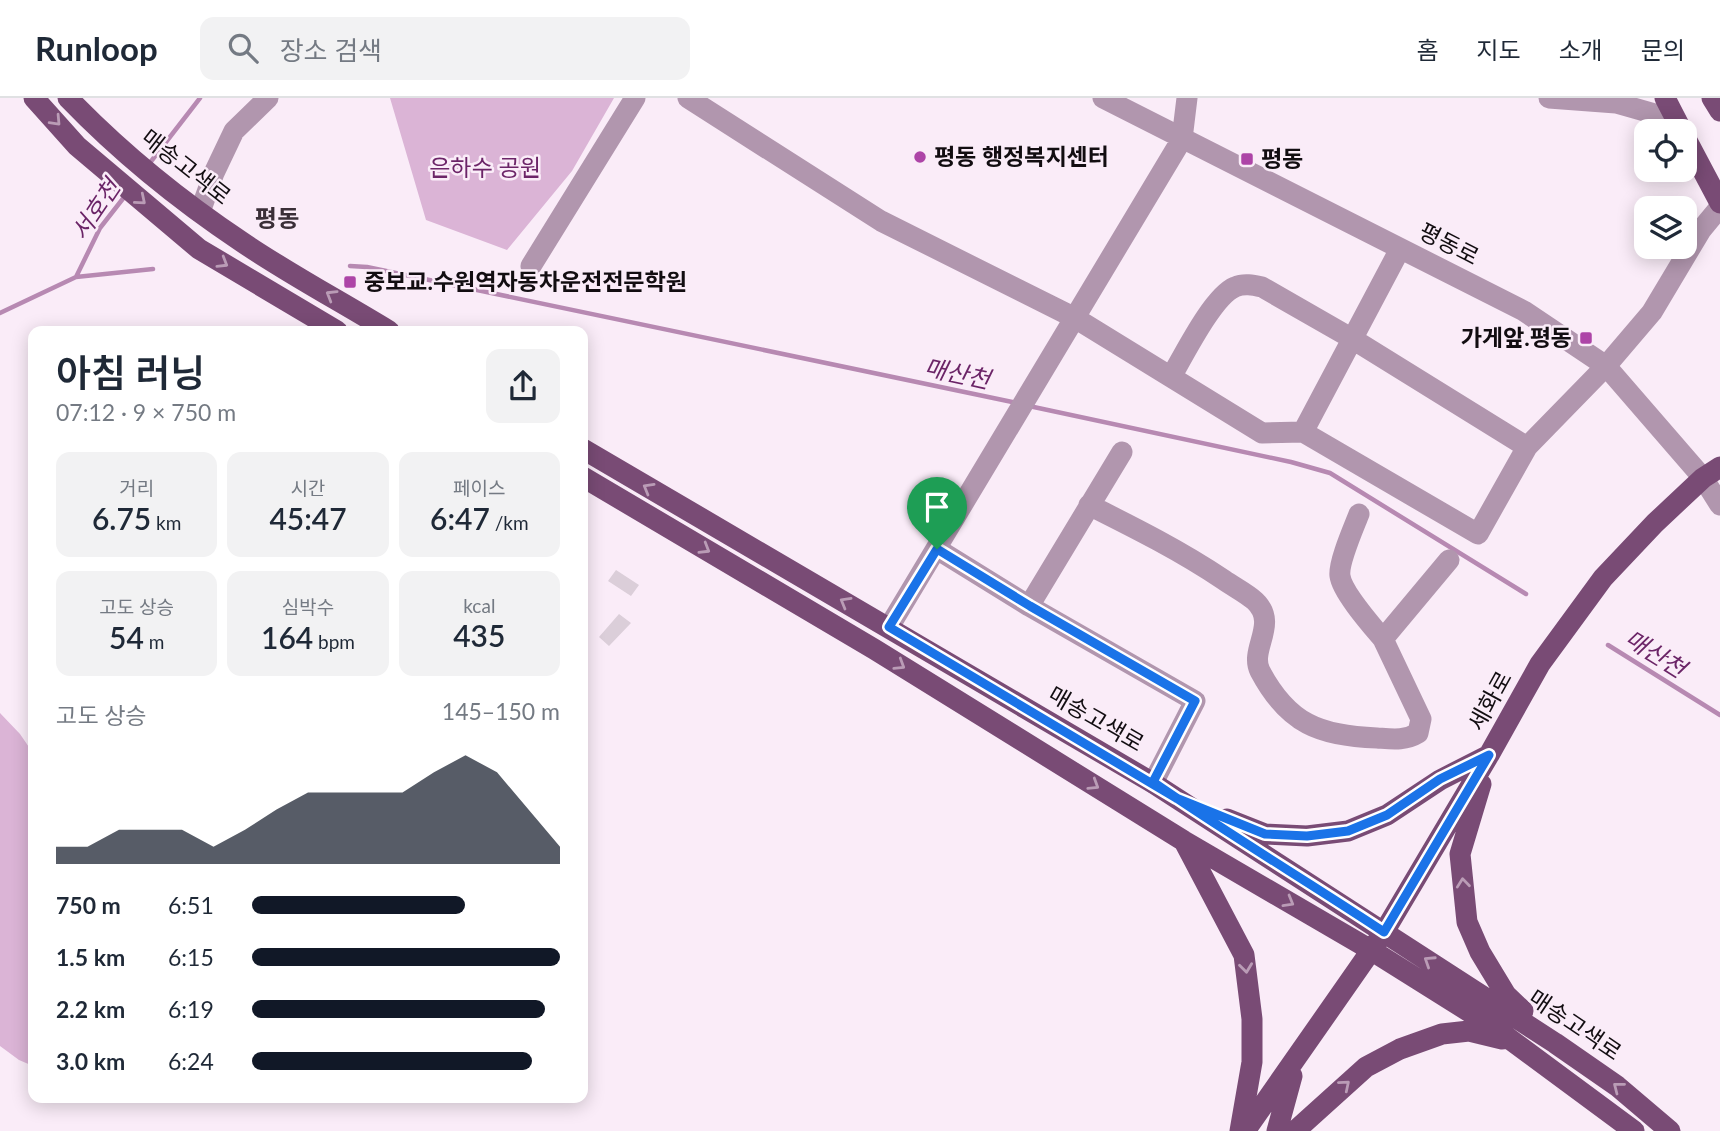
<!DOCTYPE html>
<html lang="ko">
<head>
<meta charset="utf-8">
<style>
  body { margin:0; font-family:Lato,"Noto Sans KR",sans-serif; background:#f2f2f3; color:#1f2937; height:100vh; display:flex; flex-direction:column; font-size:26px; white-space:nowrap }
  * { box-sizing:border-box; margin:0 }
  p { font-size:23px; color:#747a83 }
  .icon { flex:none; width:38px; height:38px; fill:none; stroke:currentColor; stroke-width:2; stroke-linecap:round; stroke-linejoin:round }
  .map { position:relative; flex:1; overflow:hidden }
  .sheet { position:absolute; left:28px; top:228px; width:560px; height:777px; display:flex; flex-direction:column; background:#fff; border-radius:14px; box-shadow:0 4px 18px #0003 }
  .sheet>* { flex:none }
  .tools { position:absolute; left:1634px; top:21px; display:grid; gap:14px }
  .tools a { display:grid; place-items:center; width:63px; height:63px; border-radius:14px; background:#fff; box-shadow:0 4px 18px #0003; font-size:35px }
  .pin { position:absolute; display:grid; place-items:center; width:60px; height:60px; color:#fff; margin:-72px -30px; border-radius:50% 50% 50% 0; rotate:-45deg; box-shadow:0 0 7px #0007 }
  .pin .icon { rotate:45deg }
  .round { display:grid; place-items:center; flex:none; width:74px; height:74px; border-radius:14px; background:#f2f2f3 }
  .summary { display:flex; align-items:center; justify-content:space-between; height:119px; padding:0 28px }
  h1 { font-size:38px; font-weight:600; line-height:52px }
  .stats { display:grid; grid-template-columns:repeat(3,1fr); gap:10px; height:119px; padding:7px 28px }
  .stats div { display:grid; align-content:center; border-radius:14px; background:#f2f2f3; text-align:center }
  .stats b { font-size:30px; font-weight:600 }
  .stats small { font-size:19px; font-weight:400 }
  .stats p { font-size:19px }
  .chart { height:196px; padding:14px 28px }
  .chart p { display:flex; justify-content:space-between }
  .chart svg { width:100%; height:126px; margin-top:7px; fill:#111827; opacity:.7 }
  ul { padding:0 28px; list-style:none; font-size:23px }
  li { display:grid; grid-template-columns:112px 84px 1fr; align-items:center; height:52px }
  li i { height:18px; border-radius:9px; background:#111827 }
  header { display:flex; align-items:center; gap:42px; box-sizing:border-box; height:98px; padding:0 35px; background:#fff; border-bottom:2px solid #e0e1e3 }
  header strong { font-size:33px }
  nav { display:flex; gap:38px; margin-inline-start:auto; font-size:24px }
  .search { width:490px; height:63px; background:#f2f2f3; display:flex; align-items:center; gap:18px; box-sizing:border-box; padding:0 24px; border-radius:14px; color:#747a83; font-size:26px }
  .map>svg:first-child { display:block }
</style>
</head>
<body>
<header>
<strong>Runloop</strong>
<div class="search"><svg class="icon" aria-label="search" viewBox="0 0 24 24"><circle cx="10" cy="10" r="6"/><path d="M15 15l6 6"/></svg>장소 검색</div>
<nav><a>홈</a><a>지도</a><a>소개</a><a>문의</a></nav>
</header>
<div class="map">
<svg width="1720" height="1033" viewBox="0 0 1720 1033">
  <rect width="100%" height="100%" fill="#faecf8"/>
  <!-- green -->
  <path fill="#dbb4d6" d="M390,0H614L572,73L507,152L426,122Z
    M0,615L20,636L33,655V968L19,962L0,948Z"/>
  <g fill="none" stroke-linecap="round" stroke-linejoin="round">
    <!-- stream -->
    <path stroke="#b789b2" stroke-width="4.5" d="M149,66L200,0
      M350,168L367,169L1017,305
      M76,179L153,171
      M0,215L76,179L100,130L125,98
      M1029,308L1291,364L1330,375L1526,496
      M1608,547L1720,617"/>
  </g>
  <!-- building -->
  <path fill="#dbced9" d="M616,472L639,487L631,498L608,483Z
    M619,516L631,525L609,548L599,539Z"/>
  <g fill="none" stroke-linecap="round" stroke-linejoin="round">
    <!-- minor -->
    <path stroke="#b196ae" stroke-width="21" d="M688,0L881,123L1075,220L1262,335L1303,334
      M1103,0L1524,213L1606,268L1703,380L1720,407
      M1549,0L1616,5L1676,22
      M200,114L214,75L234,33L268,0
      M1400,151L1303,334L1478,436L1527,349L1606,268L1652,214L1701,132L1720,109
      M531,168L635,0
      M1171,279C1184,257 1213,198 1235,189C1244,185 1253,187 1262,189L1351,240L1527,349
      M1089,407C1135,430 1181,453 1224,482C1234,489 1246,495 1255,503C1279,526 1249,551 1260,573C1288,626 1320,638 1377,640C1392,641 1405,643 1418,635L1421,621L1383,541
      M1359,416C1354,429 1338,465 1340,478C1342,494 1372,528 1383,541L1449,462
      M937,451L1029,508L1195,603L1153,685
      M1029,508L1122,354
      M889,529L1182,41L1187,0"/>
    <!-- major -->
    <path stroke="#794b75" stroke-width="21" d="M34,0L77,48L199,151L337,233
      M68,0C121,55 179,102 242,144C289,176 340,203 389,233
      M1665,0L1682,33
      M1712,0L1720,13
      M1685,39L1720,105
      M583,351L1153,685L1555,945L1617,988L1670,1033
      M583,379L874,551L1184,743L1371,852L1492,928L1634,1033
      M1481,686L1460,756L1467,824L1480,854L1506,897L1523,913
      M1227,721L1265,736L1307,738L1348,733L1387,717L1440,682L1489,657
      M1185,745L1244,857L1252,921V964L1240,1033
      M1245,1033L1384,834L1489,657L1540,566L1603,480L1655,425L1703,380L1720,369
      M1277,1033L1292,978
      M1295,1033L1366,969L1400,951L1442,936L1469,933L1502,941"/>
  </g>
  <!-- one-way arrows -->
  <defs><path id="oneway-chevron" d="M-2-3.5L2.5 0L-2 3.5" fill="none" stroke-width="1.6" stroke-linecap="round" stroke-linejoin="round" transform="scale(1.75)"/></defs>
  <g stroke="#ba9cb6">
    <use href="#oneway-chevron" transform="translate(56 23) rotate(47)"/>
    <use href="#oneway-chevron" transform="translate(141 102) rotate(40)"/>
    <use href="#oneway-chevron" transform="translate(223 165) rotate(31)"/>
    <use href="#oneway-chevron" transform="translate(331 197) rotate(-149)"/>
    <use href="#oneway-chevron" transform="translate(648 390) rotate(-150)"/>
    <use href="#oneway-chevron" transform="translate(705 451) rotate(31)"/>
    <use href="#oneway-chevron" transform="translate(845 504) rotate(-150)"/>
    <use href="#oneway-chevron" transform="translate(900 567) rotate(32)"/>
    <use href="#oneway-chevron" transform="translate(1094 687) rotate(32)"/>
    <use href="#oneway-chevron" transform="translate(1463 785) rotate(-96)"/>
    <use href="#oneway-chevron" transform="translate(1289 804) rotate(30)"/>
    <use href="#oneway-chevron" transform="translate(1429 863) rotate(-147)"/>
    <use href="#oneway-chevron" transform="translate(1246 870) rotate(83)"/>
    <use href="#oneway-chevron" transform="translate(1345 987) rotate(-40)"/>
    <use href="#oneway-chevron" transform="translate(1618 989) rotate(-142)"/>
  </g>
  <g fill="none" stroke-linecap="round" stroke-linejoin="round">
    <!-- route casing -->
    <g stroke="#fff" stroke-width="14">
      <path id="route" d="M937,451L1030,508L1195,603L1153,684C1228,736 1307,783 1384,834L1489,657L1440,681L1387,717L1348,733L1307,738L1265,736L1176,700L889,529L937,451"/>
    </g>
    <!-- route -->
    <use href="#route" stroke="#1a73e8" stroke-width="9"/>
  </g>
  <!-- markers -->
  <g fill="#ad44a7" stroke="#faecf8" stroke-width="2.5">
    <circle cx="920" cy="59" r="7"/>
    <rect x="1240" y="54" width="14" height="14" rx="3.5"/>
    <rect x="343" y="177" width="14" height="14" rx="3.5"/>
    <rect x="1579" y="233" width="14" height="14" rx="3.5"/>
  </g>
  <g text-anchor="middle" stroke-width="5" stroke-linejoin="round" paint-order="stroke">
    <!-- poi labels -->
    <g font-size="23" font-weight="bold" fill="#120d11" stroke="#faecf8" text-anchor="start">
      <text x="934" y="67">평동 행정복지센터</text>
      <text x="1261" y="69">평동</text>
      <text x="364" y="192">중보교.수원역자동차운전전문학원</text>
      <text x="1572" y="248" text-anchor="end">가게앞.평동</text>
    </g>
    <!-- street labels -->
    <g font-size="23" fill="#120d11" stroke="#faecf8">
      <text transform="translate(186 69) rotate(38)" y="8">매송고색로</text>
      <text transform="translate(1449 146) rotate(27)" y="8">평동로</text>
      <text transform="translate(1490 603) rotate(-61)" y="8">세화로</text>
      <text transform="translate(1096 621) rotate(30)" y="8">매송고색로</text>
      <text transform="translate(1575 927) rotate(34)" y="8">매송고색로</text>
    </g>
    <!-- park labels -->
    <g font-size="23" fill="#6c2468" stroke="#faecf8">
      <text x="485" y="78">은하수 공원</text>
    </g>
    <!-- water labels -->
    <g font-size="24" font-style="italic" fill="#6b2467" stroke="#faecf8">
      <text transform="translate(96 112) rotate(-56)" y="8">서호천</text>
      <text transform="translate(957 276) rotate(12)" y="8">매산천</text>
      <text transform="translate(1655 556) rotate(32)" y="8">매산천</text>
    </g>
    <!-- neighbourhood labels -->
    <g font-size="24" font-weight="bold" fill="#3a2f38" stroke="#faecf8">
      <text x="277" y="129">평동</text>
    </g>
  </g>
</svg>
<div class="tools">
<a><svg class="icon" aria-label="locate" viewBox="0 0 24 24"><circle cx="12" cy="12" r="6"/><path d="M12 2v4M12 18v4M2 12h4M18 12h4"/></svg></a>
<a><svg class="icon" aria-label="layers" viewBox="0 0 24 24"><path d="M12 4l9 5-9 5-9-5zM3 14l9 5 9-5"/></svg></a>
</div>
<div class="pin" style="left:937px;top:451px;background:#1e9e55"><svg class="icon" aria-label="arrive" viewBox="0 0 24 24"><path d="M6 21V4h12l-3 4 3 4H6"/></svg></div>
<section class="sheet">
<div class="summary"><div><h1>아침 러닝</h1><p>07:12 · 9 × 750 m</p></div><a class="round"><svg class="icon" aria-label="share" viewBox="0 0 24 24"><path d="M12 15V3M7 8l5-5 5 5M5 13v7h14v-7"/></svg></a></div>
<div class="stats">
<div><p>거리</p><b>6.75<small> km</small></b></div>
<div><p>시간</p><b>45:47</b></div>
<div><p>페이스</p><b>6:47<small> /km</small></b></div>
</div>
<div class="stats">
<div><p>고도 상승</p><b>54<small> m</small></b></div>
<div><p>심박수</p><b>164<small> bpm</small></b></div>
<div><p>kcal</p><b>435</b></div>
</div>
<div class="chart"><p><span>고도 상승</span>145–150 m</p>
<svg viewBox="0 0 160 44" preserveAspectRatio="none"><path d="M0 44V38L10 38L20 32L30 32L40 32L50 38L60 32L70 25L80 19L90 19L100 19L110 19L120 12L130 6L140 12L150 25L160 38V44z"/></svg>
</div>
<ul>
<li><b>750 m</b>6:51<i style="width:69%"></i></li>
<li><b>1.5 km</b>6:15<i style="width:100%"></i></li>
<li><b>2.2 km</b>6:19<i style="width:95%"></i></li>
<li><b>3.0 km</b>6:24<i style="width:91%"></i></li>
</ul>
</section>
</div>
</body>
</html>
